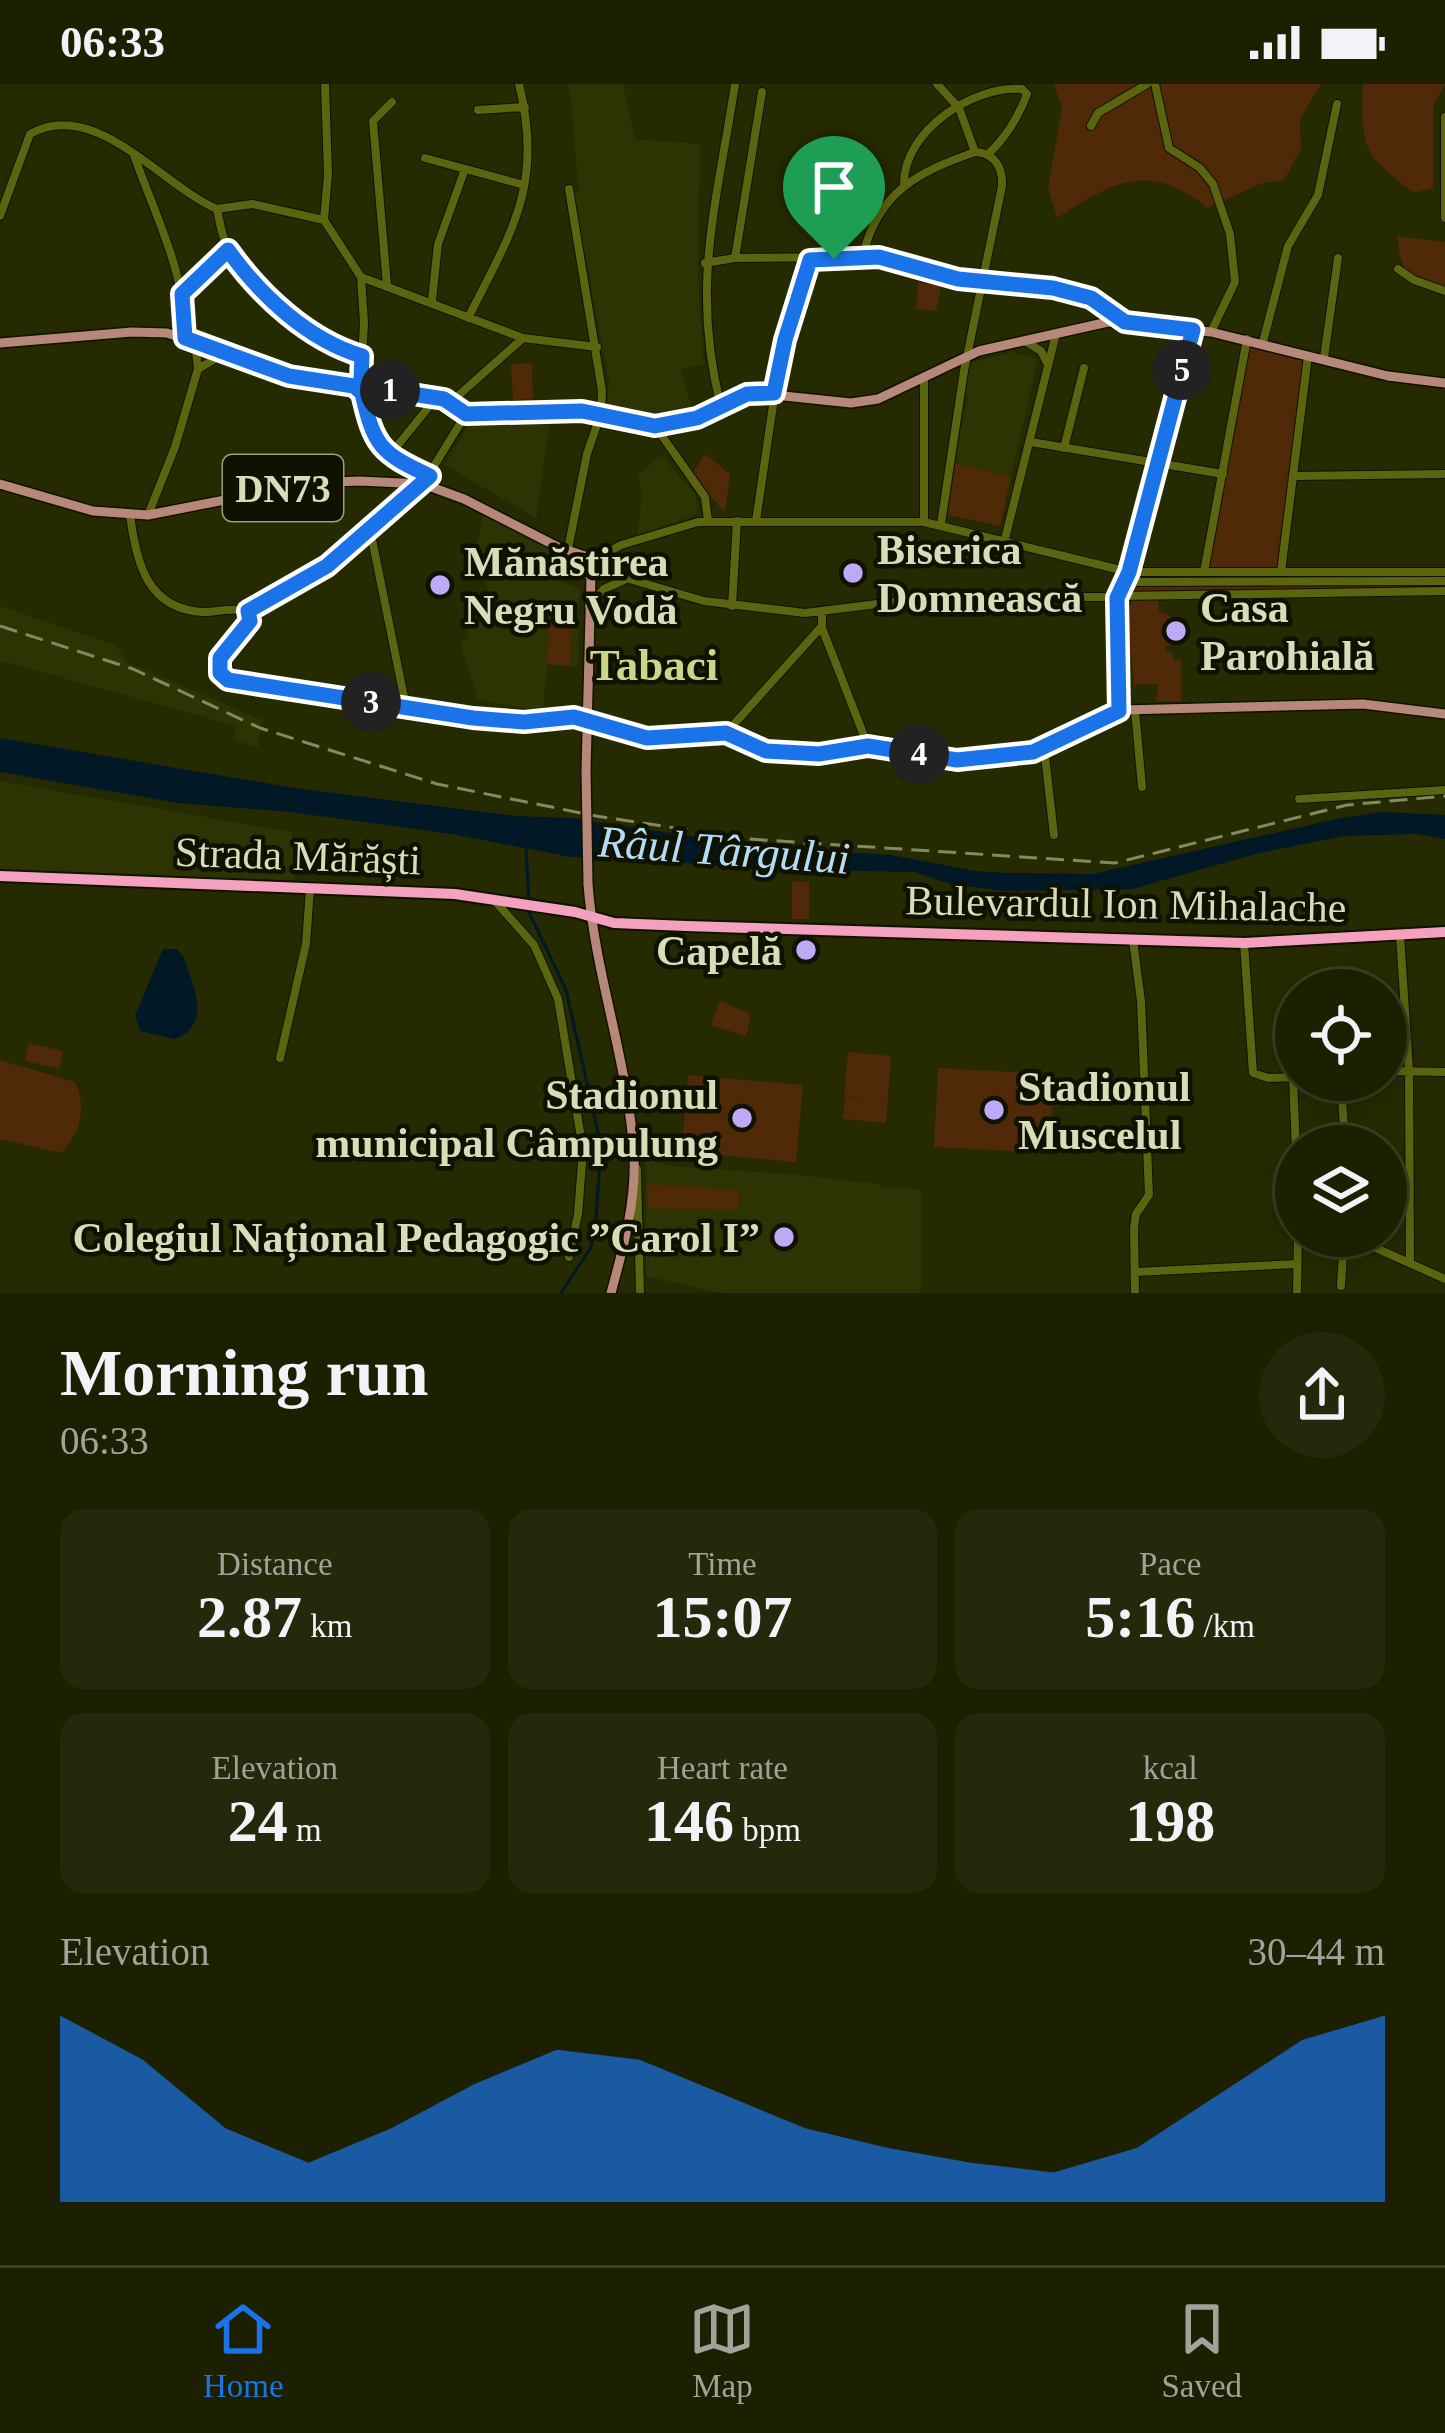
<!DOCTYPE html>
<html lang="en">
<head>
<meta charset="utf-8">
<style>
  body { margin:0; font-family:Georgia,serif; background:#25280a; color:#f1f3f6; height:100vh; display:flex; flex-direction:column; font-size:45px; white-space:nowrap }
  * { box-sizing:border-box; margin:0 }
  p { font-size:39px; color:#a0a399 }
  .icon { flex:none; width:66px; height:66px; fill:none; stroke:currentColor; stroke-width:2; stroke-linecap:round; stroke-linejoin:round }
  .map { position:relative; height:1209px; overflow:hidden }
  .sheet { display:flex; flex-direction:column; background:#1c2000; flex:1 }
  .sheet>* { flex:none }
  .tools { position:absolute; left:1275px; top:885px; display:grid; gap:24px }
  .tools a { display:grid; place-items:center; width:132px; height:132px; border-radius:50%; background:#1c2000; box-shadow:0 6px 18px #0003,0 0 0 3px #3a3e22; font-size:60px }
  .pin { position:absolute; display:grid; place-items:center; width:102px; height:102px; color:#fff; margin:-123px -51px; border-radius:50% 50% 50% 0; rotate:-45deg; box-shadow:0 0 12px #0007 }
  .pin .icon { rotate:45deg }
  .km { position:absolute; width:60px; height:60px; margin:-30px; border-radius:50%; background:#222; color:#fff; font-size:33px; line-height:60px; text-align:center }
  .round { display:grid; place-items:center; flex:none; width:126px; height:126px; border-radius:63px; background:#25280a }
  .overview { display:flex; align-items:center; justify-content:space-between; height:204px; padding:0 60px }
  h1 { font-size:66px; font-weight:700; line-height:90px }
  .metrics { display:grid; grid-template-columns:repeat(3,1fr); gap:18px; height:204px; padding:12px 60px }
  .metrics div { display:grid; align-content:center; border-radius:24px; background:#25280a; text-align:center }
  .metrics b { font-size:60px; font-weight:700 }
  .metrics small { font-size:33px; font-weight:400 }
  .metrics p { font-size:33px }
  .chart { height:336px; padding:24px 60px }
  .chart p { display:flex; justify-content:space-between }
  .chart svg { width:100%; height:216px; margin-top:12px; fill:#1a73e8; opacity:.7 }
  .status { display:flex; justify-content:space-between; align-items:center; height:84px; padding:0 60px; background:#1c2000; direction:ltr }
  .status svg { height:33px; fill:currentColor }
  .tabs { display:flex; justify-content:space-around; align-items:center; height:168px; border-top:3px solid #3a3e22; background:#1c2000; font-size:33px; color:#a0a399 }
  .tabs a { display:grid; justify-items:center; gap:6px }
  .tabs .current { color:#1a73e8 }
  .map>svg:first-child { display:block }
</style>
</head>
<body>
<div class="status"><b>06:33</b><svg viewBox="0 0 49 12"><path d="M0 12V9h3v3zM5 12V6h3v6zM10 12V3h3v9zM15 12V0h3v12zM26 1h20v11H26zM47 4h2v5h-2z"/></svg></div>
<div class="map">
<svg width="1445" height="1209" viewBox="0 0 1445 1209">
  <rect width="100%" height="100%" fill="#252a00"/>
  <!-- built -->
  <path fill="#2e3304" d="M569,0H623L635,55L700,60L698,197L704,281L680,285L695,333L652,336L607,324L609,296L573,108L579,107Z
    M1011,268L1038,275L1011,393L958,380L956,368L968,313L965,305L970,279Z
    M550,338L536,434L445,381L468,342L474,339Z
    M661,371L694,409L699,424L695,431L637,454L642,408L637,392Z
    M484,428L560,468L553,482L561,497L579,505L578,583L547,581L543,627L478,616L460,559L469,554L462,533L492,523L477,463Z
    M0,522L116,561L127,578L262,636L258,664L234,656L236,642L2,577L0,582Z
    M0,697L292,748L295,796L22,790L0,786Z
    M646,1074L671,1082L788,1090L880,1100L883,1104L921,1105V1209H721L646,1192Z"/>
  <!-- green -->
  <path fill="#4f2908" d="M1054,0H1321L1300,35L1301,65L1284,96L1262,99L1208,124C1148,76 1113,98 1057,134L1048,105L1062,24Z
    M1363,0H1445L1433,22V104L1414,109C1362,69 1361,66 1363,0Z
    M1397,152L1445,158V204C1408,191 1402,193 1397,152Z
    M918,198L941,202L936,227L916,225Z
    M1249,259L1306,273L1278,484L1207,483Z
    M532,279L533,315L513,316L511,280Z
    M705,370L730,390L725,429L692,390Z
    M955,379L1011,393L1000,442L948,431Z
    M1133,489H1445V505L1131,508Z
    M1132,515H1158L1159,527L1171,532L1172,561L1166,562L1165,567L1171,568L1175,577L1181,575V618L1156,617L1158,600H1138L1134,604L1132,574H1121L1120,521H1131Z
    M550,534L572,535L570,581L547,580Z
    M792,797L809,798V835H792Z
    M720,917L751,930L746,952L710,941Z
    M29,959L63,967L59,985L25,977Z
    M848,968L891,972L886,1039L843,1035L845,1013L862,1014L844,1012Z
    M0,976L75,998C87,1022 81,1050 61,1069L0,1055Z
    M938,984L1054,990L1051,1069L934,1063Z
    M688,991L803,1001L796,1078L682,1068Z
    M648,1100L739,1106L738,1126L648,1124Z"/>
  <!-- water -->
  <path fill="#011826" d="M0,654L294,704L515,732L571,734L755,762L891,771L975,787L1008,789L1093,790L1341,734L1381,728L1445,731V755L1417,750L1344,752L1259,769L1132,805L1006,807L950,800L915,788L754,785L610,772L571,773L452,750L290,728L179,719L0,688Z
    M163,865H177L183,872C193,900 213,941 175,955L140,947L135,932Z"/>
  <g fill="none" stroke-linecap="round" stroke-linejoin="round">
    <!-- stream -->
    <path stroke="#011826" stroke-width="3" d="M526,766L529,817
      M528,826L566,906L601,1062L595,1148L590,1165L561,1209"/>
    <!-- minor casing -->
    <g stroke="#0f1200" stroke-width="10">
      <path id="minor" d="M325,0L328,90L324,136L361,193L364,239L361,295
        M937,0L959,24L975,68
        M1155,0L1169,64L1200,84L1213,100L1230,150L1235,198L1211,248
        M478,26L525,23
        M1445,33V134
        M1091,42L1098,29L1147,0
        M134,71C154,129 187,191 185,254
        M425,74L524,101
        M904,99C904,47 973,1 1022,5L1027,10C1019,32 1005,55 988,70
        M217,125C220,140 223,157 231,170C256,214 314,258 362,273
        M0,132L30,50C95,13 162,102 217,125L252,120L324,136
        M863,171C878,108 918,88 975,68
        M735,174L762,8
        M705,179L735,174L879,173L958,195L1074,208L1104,222L1125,238
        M1398,185L1414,196L1445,207
        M361,193L523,254L597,263
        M387,201L373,37L392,18
        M181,210L228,166
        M432,216L438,160L465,85
        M468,234C512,147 544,101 519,0
        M1025,257L1041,267L1047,279
        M195,258L198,285
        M1263,258L1288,162L1318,111L1337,20
        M1324,274L1338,174
        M924,296V438
        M362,309C374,362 380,369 430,392
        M451,318L522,255
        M721,323C690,201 717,120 735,0
        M655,342L705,413L708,437
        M1031,358L1223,390
        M1064,364L1084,284
        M389,372L436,314
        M1294,392L1445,390
        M130,431C136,478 147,526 204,528C221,528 235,521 250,531L248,540L219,580L228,596L473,634L524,638L574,633L587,636
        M148,431L175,363L198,285L225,269
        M756,437L778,287L810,175
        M941,440L964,287L1002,102C1003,84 995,69 975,68
        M370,445L406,623
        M1005,455L1056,250
        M568,465L587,370L601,329L602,307L569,105
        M599,473L621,461L698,438H924L1129,488H1445
        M602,487L704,517L805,529L918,515L1445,507
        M1204,488L1247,255
        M1281,488L1308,272
        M1123,498L1445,497
        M589,522L604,505L624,496
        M732,522L737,437
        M247,527L327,482L423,400L466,330
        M822,544L868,662
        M1135,626L1142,703
        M1119,627L1117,514L1129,488L1193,246
        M726,649L822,542V528
        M1044,663L1054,751
        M1299,715L1445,706
        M493,815L534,861L558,915L583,1066L578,1130L569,1173
        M1400,852L1409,987L1410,1179
        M1133,856L1141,917L1149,1111L1136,1130L1134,1144L1135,1209
        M1244,859L1253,989L1268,994L1296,993
        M280,974L306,860L310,804
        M1386,987L1445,988
        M1293,993L1296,1066
        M1341,996L1345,1062
        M637,1085L640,1209
        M1349,1152L1445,1195
        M1135,1188L1297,1180
        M1341,1202L1344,1152
        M1297,1209L1298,1152"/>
    </g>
    <!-- major casing -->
    <g stroke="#0f1200" stroke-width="12">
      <path id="major" d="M0,259L132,248L167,249L304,296L354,302
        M354 302a7 7 0 1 1 14 0a7 7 0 1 1-14 0Z
        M367,303L444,315L466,330L582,327L645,341H667L703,332L755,309L851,319L878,315L979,267L1108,238L1211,248L1388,292L1445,299
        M0,400L93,427L148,431L312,399L359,397L423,400L464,415L558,463L588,473
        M558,463L584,486
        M583 482a10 10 0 1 1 20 0a10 10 0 1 1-20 0Z
        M587,636L647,654L730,649L766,667L819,670L868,662L957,676L1033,667L1123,626L1363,620L1445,630
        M586,687L591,492
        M588,800C595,892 629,980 634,1073C636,1119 623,1165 611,1209"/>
    </g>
    <!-- highway casing -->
    <g stroke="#0f1200" stroke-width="14">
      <path id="highway" d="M0,792L455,810L575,828L614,839L686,842L1244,859L1445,848"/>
    </g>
    <!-- minor -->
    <use href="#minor" stroke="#5b640f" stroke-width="8"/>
    <!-- major -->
    <use href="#major" stroke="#b78879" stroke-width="9"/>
    <!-- highway -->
    <use href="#highway" stroke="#f4a0bf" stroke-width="10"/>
    <!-- rail -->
    <path stroke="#838961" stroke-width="3" stroke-dasharray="18 9" stroke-linecap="butt" d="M0,542L133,585L260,644L437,700L596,732L748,755L1115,779L1347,721L1445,712"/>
    <!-- major-bridge casing -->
    <g stroke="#0f1200" stroke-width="12" stroke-linecap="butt">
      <path id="major-bridge" d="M586,687L588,800"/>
    </g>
    <!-- major-bridge -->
    <use href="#major-bridge" stroke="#b78879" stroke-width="9"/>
  </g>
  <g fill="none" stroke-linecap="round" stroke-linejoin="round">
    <!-- route casing -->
    <g stroke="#fff" stroke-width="24">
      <path id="route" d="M834,175L810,176L785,256L774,309L747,310L697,334L655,342L582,327L466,330L444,315L368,303L362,309L354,302L289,292L185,254L182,210L228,166C260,211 308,256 362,272L361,296L368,303L366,307L362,309C374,362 380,369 430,392L327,482L248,527L250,537L220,574V589L228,596L473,634L524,638L574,633L647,654L726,649L766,667L819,670L868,662L957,676L1033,668L1119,627L1117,514L1129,488L1193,246L1125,238L1091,214L1053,204L958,195L879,173L834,175"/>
    </g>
    <!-- route -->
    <use href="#route" stroke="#1a73e8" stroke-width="15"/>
  </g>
  <!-- markers -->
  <g fill="#bda9f5" stroke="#0f1200" stroke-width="4.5">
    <circle cx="853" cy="489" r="12"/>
    <circle cx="440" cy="501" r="12"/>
    <circle cx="1176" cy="547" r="12"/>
    <circle cx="806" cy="866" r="12"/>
    <circle cx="994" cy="1026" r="12"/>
    <circle cx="742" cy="1034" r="12"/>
    <circle cx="784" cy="1153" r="12"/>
  </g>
  <g text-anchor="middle" stroke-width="9" stroke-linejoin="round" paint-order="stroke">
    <!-- shield labels -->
    <rect fill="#0f1200" stroke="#9aa080" stroke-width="3" x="223" y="371" width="120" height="66" rx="9"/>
    <g font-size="39" font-weight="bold" fill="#d6ddb7">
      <text x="283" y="418">DN73</text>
    </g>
    <!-- poi labels -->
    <g font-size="42" font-weight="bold" fill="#d6ddb7" stroke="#0f1200" text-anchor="start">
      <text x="877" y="480">Biserica<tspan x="877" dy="48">Domnească</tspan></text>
      <text x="464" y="492">Mănăstirea<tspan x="464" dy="48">Negru Vodă</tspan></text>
      <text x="1200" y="538">Casa<tspan x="1200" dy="48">Parohială</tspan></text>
      <text x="782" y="881" text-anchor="end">Capelă</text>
      <text x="1018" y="1017">Stadionul<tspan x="1018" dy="48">Muscelul</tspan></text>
      <text x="718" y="1025" text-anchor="end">Stadionul<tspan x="718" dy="48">municipal Câmpulung</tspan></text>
      <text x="760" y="1168" text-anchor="end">Colegiul Național Pedagogic ”Carol I”</text>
    </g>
    <!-- street labels -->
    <g font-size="42" fill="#d6ddb7" stroke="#0f1200">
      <text transform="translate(298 771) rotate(2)" y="15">Strada Mărăști</text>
      <text transform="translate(1126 819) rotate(1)" y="15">Bulevardul Ion Mihalache</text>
    </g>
    <!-- neighbourhood labels -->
    <g font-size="45" font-weight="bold" fill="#cad788" stroke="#0f1200">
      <text x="654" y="596">Tabaci</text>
    </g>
    <!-- water labels -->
    <g font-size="45" font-style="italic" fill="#b4dbf3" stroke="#0f1200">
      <text transform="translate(724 765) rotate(4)" y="16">Râul Târgului</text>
    </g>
  </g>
</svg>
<div class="tools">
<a><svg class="icon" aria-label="locate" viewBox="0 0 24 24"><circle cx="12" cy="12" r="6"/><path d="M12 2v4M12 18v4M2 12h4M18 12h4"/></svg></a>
<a><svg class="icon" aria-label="layers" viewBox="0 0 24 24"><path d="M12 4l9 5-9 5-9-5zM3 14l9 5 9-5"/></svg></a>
</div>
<div class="pin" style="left:834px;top:175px;background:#1e9e55"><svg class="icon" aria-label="arrive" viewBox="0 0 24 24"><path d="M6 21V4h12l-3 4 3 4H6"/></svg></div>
<b class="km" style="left:390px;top:306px">1</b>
<b class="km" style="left:371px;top:618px">3</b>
<b class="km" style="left:919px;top:670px">4</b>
<b class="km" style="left:1182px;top:286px">5</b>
</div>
<section class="sheet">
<div class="overview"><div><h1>Morning run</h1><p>06:33</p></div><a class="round"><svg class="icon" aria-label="share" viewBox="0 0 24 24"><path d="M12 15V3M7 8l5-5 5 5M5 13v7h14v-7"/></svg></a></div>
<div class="metrics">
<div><p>Distance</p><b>2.87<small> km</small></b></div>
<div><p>Time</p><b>15:07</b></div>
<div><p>Pace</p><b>5:16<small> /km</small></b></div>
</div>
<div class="metrics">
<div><p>Elevation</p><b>24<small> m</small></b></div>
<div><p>Heart rate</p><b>146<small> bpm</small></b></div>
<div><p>kcal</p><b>198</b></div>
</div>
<div class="chart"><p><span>Elevation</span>30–44 m</p>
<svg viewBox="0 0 160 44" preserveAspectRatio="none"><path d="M0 44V6L10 15L20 29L30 36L40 29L50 20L60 13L70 15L80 22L90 29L100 33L110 36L120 38L130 33L140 22L150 11L160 6V44z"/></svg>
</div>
</section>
<nav class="tabs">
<a class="current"><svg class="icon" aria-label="home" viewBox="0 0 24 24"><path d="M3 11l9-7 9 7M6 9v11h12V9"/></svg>Home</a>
<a><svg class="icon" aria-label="map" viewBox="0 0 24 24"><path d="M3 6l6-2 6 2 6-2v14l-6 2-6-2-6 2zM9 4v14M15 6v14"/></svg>Map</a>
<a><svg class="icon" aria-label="saved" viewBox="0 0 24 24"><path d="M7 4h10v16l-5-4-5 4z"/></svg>Saved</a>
</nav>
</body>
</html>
